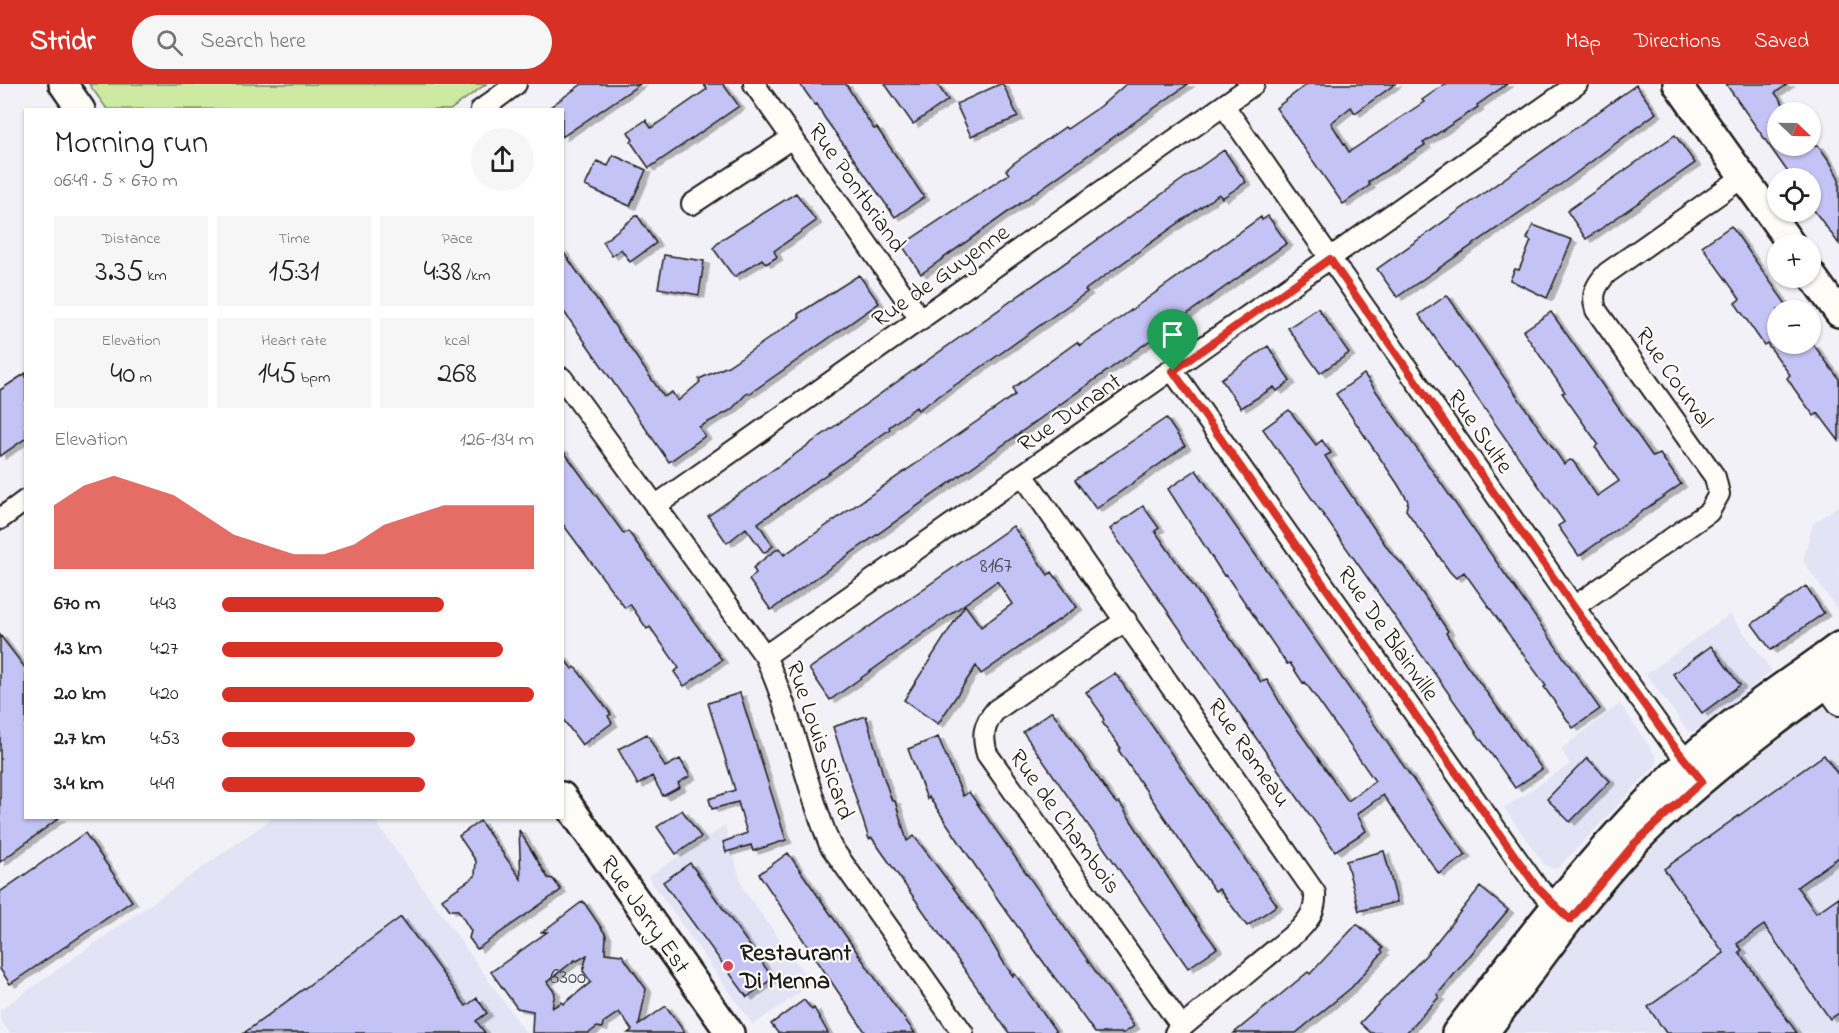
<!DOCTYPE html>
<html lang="en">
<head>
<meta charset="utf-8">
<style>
  body { margin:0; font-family:"Indie Flower",sans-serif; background:#f6f6f6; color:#222; height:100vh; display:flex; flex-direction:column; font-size:22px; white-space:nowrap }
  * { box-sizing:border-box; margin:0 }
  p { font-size:20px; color:#767676 }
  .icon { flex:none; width:33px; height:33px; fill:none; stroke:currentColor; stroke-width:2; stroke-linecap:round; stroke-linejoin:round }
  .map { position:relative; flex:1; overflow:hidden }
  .side { position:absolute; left:24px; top:24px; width:540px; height:711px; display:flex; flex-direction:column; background:#fff; border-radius:0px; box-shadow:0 2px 4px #0004 }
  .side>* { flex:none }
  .needle { width:39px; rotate:112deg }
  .buttons { position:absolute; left:1767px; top:18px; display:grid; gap:12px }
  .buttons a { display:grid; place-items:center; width:54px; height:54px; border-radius:50%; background:#fff; box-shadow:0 2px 4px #0004; font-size:30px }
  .pin { position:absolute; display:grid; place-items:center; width:51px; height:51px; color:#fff; margin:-62px -26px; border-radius:50% 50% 50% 0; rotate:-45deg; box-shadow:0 0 6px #0007 }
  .pin .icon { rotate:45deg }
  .round { display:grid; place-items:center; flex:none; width:63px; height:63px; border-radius:32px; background:#f6f6f6 }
  .overview { display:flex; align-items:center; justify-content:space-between; height:102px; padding:0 30px }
  h1 { font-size:33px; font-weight:600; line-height:45px }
  .figures { display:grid; grid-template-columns:repeat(3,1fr); gap:9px; height:102px; padding:6px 30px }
  .figures div { display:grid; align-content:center; border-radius:0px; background:#f6f6f6; text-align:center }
  .figures b { font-size:30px; font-weight:600 }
  .figures small { font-size:16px; font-weight:400 }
  .figures p { font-size:16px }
  .chart { height:168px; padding:12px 30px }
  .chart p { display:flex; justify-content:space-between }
  .chart svg { width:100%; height:108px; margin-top:6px; fill:#d93025; opacity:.7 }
  ul { padding:0 30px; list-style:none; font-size:20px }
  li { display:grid; grid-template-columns:96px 72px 1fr; align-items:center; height:45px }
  li i { height:15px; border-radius:8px; background:#d93025 }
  header { display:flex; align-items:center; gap:36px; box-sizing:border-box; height:84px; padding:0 30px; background:#d93025; color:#fff }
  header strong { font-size:28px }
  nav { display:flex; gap:33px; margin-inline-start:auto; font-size:21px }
  .search { width:420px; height:54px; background:#f6f6f6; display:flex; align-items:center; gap:15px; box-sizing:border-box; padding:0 21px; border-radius:33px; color:#767676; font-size:22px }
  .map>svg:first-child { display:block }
</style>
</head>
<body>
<header>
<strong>Stridr</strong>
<div class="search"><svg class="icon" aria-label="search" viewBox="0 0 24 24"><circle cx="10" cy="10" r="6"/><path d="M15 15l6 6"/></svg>Search here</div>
<nav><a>Map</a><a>Directions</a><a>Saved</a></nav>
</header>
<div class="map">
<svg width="1839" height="949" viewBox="0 0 1839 949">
  <defs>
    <filter id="shadow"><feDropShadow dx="5.5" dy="3" stdDeviation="0" flood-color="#0004"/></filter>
  </defs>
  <rect width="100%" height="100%" fill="#f1f1f7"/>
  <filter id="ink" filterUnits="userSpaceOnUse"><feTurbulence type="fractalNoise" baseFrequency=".0167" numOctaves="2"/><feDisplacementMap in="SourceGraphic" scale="12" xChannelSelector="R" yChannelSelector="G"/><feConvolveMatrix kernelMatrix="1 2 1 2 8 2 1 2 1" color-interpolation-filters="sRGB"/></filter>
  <g filter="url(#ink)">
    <!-- built -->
    <path fill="#e3e3f6" d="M1839,421V528L1803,477L1813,440Z
      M1730,530L1772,587L1695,647H1688L1646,590Z
      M1839,607V949H1494L1596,821L1699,718Z
      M1620,620L1656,672V681L1558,784L1552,785L1544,780L1504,724L1570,680L1561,665Z
      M273,734H373L526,949H10L0,935V926Z
      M725,741L743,805L812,900L753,941L648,793Z"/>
    <!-- green -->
    <path fill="#cceaa2" stroke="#74835f" stroke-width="1.5" d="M89,0H486L450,26L107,25Z"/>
    <!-- building -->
    <path fill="#c3c3f5" stroke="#1c1c1c" stroke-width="1.5" fill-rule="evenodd" filter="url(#shadow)" d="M582,0H640L562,53V26H546Z
      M703,0H723L739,22L649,84L631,58L633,56L628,48L646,36L651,44L707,5Z
      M800,0H846L866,33L874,45L877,44L924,113L895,133L824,33L817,20L815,21Z
      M885,0H937L948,16L913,40Z
      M1000,0H1003L1018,33L971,52L956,20Z
      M1126,0H1188L921,190L902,161L1009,90L1006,86L1014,79L1065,43L1067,45L1101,22Z
      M1307,0H1395L1355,29L1351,23L1331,39L1349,68L1424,18L1422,16L1445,0H1507L1477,21L1478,23L1423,59L1425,61L1368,98L1370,101L1343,120L1276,24Z
      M1726,0H1788L1775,9L1789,28H1778V62L1818,61L1830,78L1839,95V160L1810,121V94H1792Z
      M1636,1L1656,29L1564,98L1397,213L1377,185Z
      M1675,51L1695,79L1586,155L1567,127Z
      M1224,66L1246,98L1222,114L1219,110L1085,206L1087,208L973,289L918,326L916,323L889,343L890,345L758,439L773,462L764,469L746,444L727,459L708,432Z
      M613,71L646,86L630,122L585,102L597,77L608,82Z
      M796,109L816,137L774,167L777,173L766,180L762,175L734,193L713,164L722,155Z
      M637,131L656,159L630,178L621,165L612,172L603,158Z
      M1268,132L1287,159L771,526L749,496L756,489L753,484L765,474L779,464L784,471L1015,311L1013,304L1077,258L1080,261L1102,247L1261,133L1262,136Z
      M1533,141L1572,156L1547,214L1510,196L1515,185L1519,186L1531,157L1527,155Z
      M1731,142L1790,226H1778V260H1813L1839,295V357L1818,329L1814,332L1795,306L1787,294L1790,291L1767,259L1764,261L1735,219L1740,215L1702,162Z
      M562,166L664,313L672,308L678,317L700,298L699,295L728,282L755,264L800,233L798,230L859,191L879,219L749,310L748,308L731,326L699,343L705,352L669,378L562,225Z
      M664,171L704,177L699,211L658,204Z
      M1447,211L1564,380L1570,376L1573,377L1597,412L1619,397L1595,363L1598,360L1562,309L1565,308L1523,247L1551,228L1653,373L1660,370L1681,400L1579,472L1558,442L1564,438L1419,231Z
      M1318,224L1349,269L1320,289L1288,244Z
      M1268,262L1290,297L1277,307L1274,303L1241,324L1221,295Z
      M26,289V354L0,372V306Z
      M1364,290L1600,625L1573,644L1544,603L1546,602L1464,488L1456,494L1450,488L1406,426L1408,417L1397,399L1336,310Z
      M1289,326L1316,361L1322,356L1331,369L1325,372L1349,408L1391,469L1403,481L1448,547L1446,549L1466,580L1542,685L1515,704L1263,345Z
      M1166,334L1185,362L1096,425L1075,396Z
      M562,365L624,450L628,447L722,576L684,602L674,588L679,584L650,543L647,545L630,520L625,524L562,439Z
      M1196,386L1466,771L1439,790L1383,711L1357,730L1366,747L1335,767L1110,445L1143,422L1159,444L1155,447L1164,460L1261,598L1267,596L1286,629L1348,717L1375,697L1305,598L1303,599L1290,579L1287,580L1226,491L1224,492L1168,405Z
      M1013,442L1048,491L1052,488L1077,523L981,590L976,582L938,640L904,616L965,521L981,543L1012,520L997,497L830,616L809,585Z
      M1806,502L1824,529L1771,566L1752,540Z
      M0,551L26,585V734H59L0,778Z
      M1711,562L1740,601L1702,629L1673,590Z
      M562,572L572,585L575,583L611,630L608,632L612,639L582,661L562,634Z
      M1115,589L1277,821L1247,842L1219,805L1215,807L1206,794L1119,667L1120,663L1102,638L1104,637L1101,629L1086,608Z
      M740,609L786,756L753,767L751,761L726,768L723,758L747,749L738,718L712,725L709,715L735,706L708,619Z
      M1052,627L1111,713L1117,720L1119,718L1191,829L1217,864L1188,884L1023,648Z
      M866,632L884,694L892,717H895L907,757L914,752L980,839L1004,879L1013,892L1015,890L1057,949H1009L872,754L869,755L833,643Z
      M647,650L665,683L680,675L690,692L678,699L680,703L663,712L652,692L638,701L618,665Z
      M938,653L963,712L969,708L1134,942L1124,949H1095L999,817L929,713L927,715L908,665Z
      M1824,671L1839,692V773L1797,803L1816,829L1839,813V929L1830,935L1764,841L1737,860L1742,866L1739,868L1797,949H1666L1648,923L1724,869L1664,785Z
      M1587,674L1610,697L1570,738L1547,715Z
      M682,726L701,753L676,770L657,743Z
      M480,737L521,795L519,746L548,794L553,795L561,806L477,865L469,854L471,847L458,826H450L442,815L475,792L476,777L459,752Z
      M85,749L132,817L10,900L0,885V808Z
      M1384,767L1397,818L1359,827L1346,777Z
      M788,769L889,914L915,949H866L859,939L759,790Z
      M690,779L773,894L747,913L663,798Z
      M1480,803L1508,826L1437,911L1439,913L1406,949H1371L1360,939L1426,871Z
      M583,817L606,851L605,869L622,871L646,905L639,941L666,922L685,949H628L632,946L619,928L603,939L602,944L597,943L589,949H532L533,927L517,924L491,888L547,848H542ZM587,871L583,887L591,898L563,920L562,918L552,924L555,909L547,898L575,876L577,877Z
      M401,833L466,922L477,914L487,929L476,937L485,949H244Z
      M1357,840L1383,864L1381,866L1383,868L1351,904L1296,949H1234L1308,888L1310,890Z
      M804,916L812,926L814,924L828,949H778L771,940Z"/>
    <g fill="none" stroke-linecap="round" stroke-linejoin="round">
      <!-- street casing -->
      <g stroke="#1c1c1c" stroke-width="24">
        <path id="street" d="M754,0L921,236
          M1224,22L1574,523L1670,657L1696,687
          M481,26L516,0
          M692,120L792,54
          M1173,287L1536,802L1564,830
          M562,294L765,572C793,633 805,699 830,761L963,949
          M1023,391L1315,809C1316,825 1311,833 1300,845L1175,949
          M655,422L1254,0
          M0,435L26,416
          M1574,523L1709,428L1719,410L1715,393L1596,226C1591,210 1596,201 1607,189L1743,93
          M1126,536L996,626C983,641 982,652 987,670L1182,943
          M765,572L1577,0
          M1818,592L1839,621"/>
      </g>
      <!-- secondary casing -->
      <g stroke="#1c1c1c" stroke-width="32">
        <path id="secondary" d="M63,0L81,26
          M1677,0L1791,160
          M1810,189L1839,229
          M562,712L730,949
          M1456,949C1529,855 1600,760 1687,678C1732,635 1788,600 1839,562
          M1484,949C1533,886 1579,817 1634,759C1694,698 1769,641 1839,591"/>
      </g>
      <!-- street -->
      <use href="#street" stroke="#fdfcf7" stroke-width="20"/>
      <!-- secondary -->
      <use href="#secondary" stroke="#fdfcf7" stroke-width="27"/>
    </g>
  </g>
  <g fill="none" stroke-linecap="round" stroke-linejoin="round" filter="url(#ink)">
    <!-- route casing -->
    <g stroke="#fff" stroke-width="12">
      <path id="route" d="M1330,175L1574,523L1670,657L1702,697L1634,760L1570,836L1536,802L1173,287Z"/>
    </g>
    <!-- route -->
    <use href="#route" stroke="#d93025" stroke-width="8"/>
  </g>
  <!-- markers -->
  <circle fill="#d1495b" stroke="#fdfcf7" stroke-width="2" cx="728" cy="882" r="6"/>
  <g text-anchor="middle" stroke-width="4.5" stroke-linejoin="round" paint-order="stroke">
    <!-- number labels -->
    <g font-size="21" fill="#464652">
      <text x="996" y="488">8167</text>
      <text x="568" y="899">6300</text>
    </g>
    <!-- street labels -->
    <g font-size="24" fill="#1c1c1c" stroke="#fdfcf7">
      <text transform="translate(858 103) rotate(55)" y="8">Rue Pontbriand</text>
      <text transform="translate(940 191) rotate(-35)" y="8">Rue de Guyenne</text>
      <text transform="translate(1675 293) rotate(55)" y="8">Rue Courval</text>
      <text transform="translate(1069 328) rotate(-35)" y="8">Rue Dunant</text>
      <text transform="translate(1481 347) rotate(55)" y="8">Rue Sulte</text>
      <text transform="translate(1389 549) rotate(55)" y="8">Rue De Blainville</text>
      <text transform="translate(821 656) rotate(71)" y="8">Rue Louis Sicard</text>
      <text transform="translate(1250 668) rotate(55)" y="8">Rue Rameau</text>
      <text transform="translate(1066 737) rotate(54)" y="8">Rue de Chambois</text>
      <text transform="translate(646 830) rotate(55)" y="8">Rue Jarry Est</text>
    </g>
    <!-- poi labels -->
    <g font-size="24" font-weight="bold" fill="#1c1c1c" stroke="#fdfcf7" text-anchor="start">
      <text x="740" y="876">Restaurant<tspan x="740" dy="28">Di Menna</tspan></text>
    </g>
  </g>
</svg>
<div class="buttons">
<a><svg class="needle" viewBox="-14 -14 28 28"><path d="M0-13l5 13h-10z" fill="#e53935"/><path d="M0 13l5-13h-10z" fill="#767676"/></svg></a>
<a><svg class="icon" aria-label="locate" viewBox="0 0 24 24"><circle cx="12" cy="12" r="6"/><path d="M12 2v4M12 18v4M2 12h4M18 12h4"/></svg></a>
<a>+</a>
<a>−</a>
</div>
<div class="pin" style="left:1173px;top:287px;background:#1e9e55"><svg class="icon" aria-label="arrive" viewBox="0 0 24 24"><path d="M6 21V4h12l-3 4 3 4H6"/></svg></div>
<section class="side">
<div class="overview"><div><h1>Morning run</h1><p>06:49 · 5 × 670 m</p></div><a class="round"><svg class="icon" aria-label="share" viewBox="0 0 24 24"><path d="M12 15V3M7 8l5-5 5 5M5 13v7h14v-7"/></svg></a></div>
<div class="figures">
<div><p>Distance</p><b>3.35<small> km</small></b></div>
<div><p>Time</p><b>15:31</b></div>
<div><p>Pace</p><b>4:38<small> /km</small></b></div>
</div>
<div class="figures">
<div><p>Elevation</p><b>40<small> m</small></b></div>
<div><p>Heart rate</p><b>145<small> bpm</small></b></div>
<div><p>kcal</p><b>268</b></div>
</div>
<div class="chart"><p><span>Elevation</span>126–134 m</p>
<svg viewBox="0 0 160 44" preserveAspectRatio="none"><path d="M0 44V18L10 10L20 6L30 10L40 14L50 22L60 30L70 34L80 38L90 38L100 34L110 26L120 22L130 18L140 18L150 18L160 18V44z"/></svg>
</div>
<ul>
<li><b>670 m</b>4:43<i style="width:71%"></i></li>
<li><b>1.3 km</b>4:27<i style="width:90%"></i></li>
<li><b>2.0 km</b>4:20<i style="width:100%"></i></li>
<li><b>2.7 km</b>4:53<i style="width:62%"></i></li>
<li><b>3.4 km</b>4:49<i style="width:65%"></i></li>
</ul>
</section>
</div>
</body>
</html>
